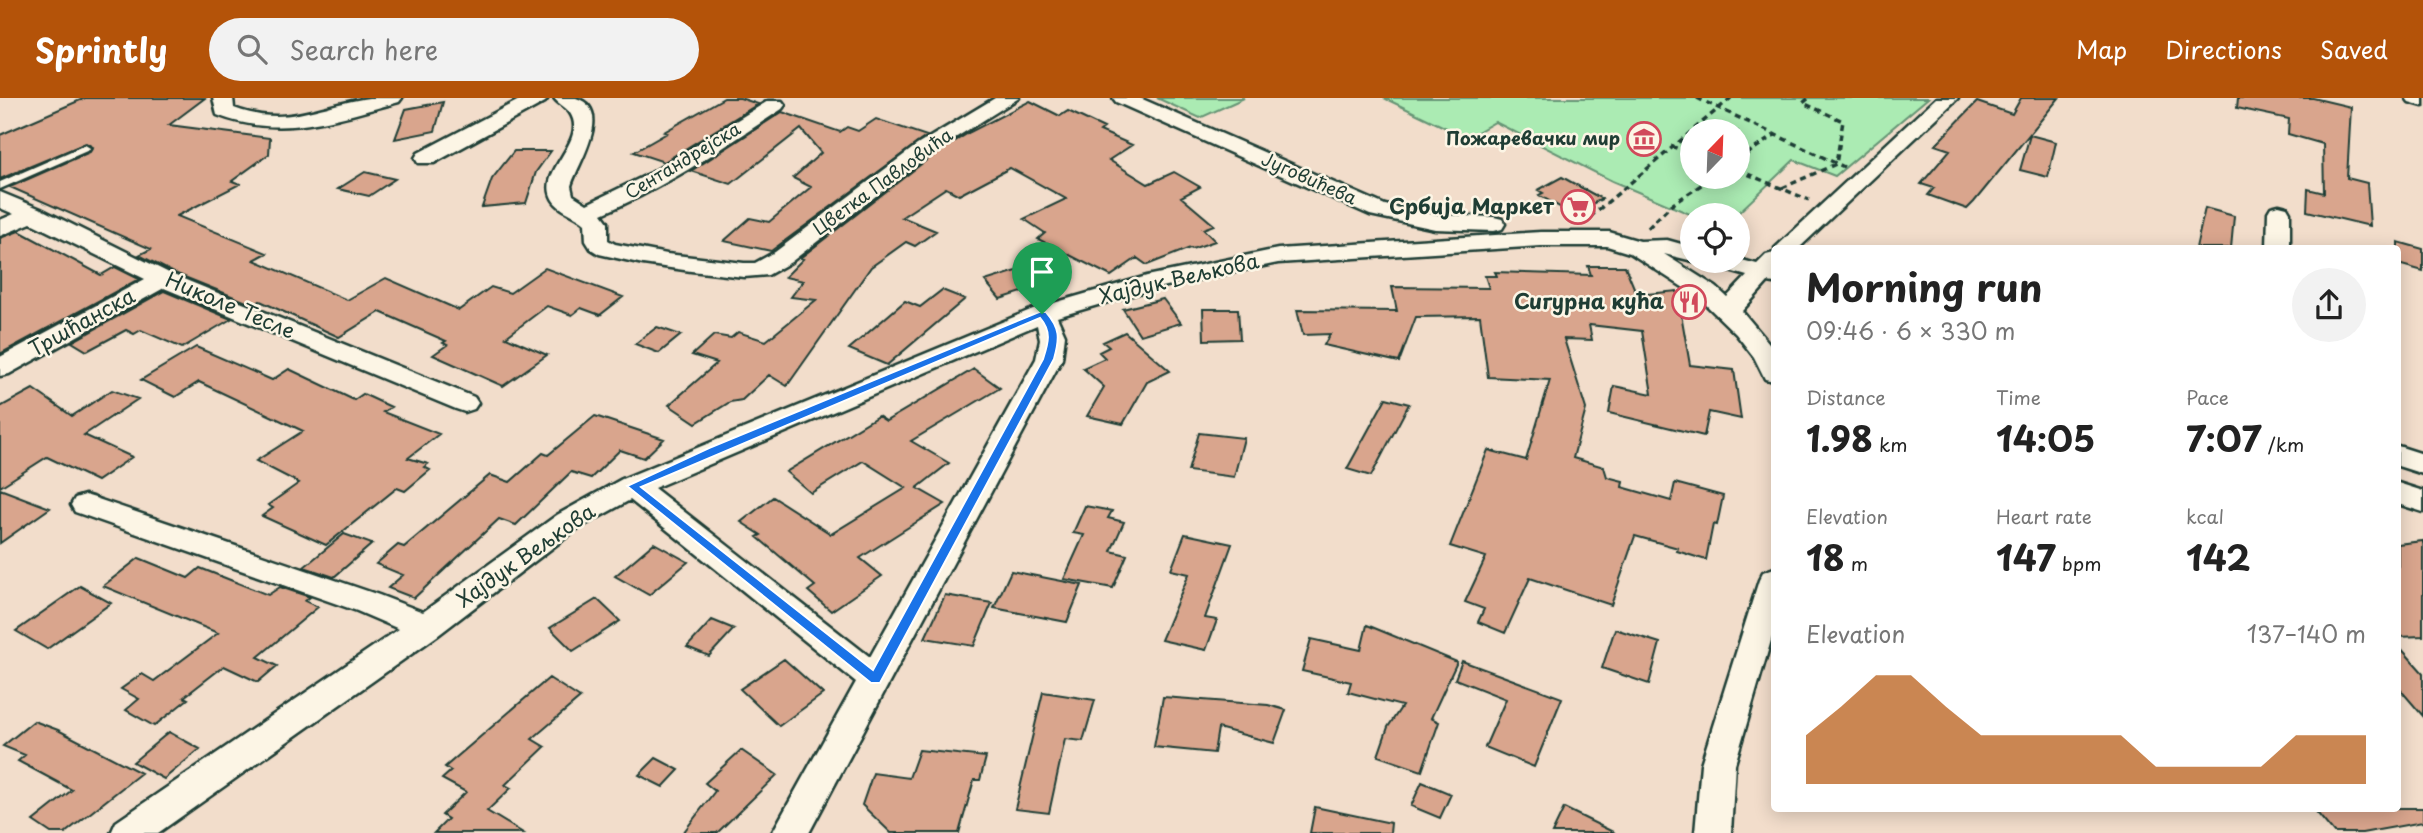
<!DOCTYPE html>
<html lang="en">
<head>
<meta charset="utf-8">
<style>
  body { margin:0; font-family:"Playpen Sans",sans-serif; background:#f2f2f2; color:#222; height:100vh; display:flex; flex-direction:column; font-size:26px; white-space:nowrap }
  * { box-sizing:border-box; margin:0 }
  p { font-size:23px; color:#767676 }
  .icon { flex:none; width:38px; height:38px; fill:none; stroke:currentColor; stroke-width:2; stroke-linecap:round; stroke-linejoin:round }
  .map { position:relative; flex:1; overflow:hidden }
  .panel { position:absolute; left:1771px; top:147px; width:630px; height:567px; display:flex; flex-direction:column; background:#fff; border-radius:7px; box-shadow:0 4px 18px #0003 }
  .panel>* { flex:none }
  .needle { width:46px; rotate:23deg }
  .controls { position:absolute; left:1680px; top:21px; display:grid; gap:14px }
  .controls a { display:grid; place-items:center; width:70px; height:70px; border-radius:50%; background:#fff; box-shadow:0 4px 18px #0003; font-size:35px }
  .pin { position:absolute; display:grid; place-items:center; width:60px; height:60px; color:#fff; margin:-72px -30px; border-radius:50% 50% 50% 0; rotate:-45deg; box-shadow:0 0 7px #0007 }
  .pin .icon { rotate:45deg }
  .round { display:grid; place-items:center; flex:none; width:74px; height:74px; border-radius:37px; background:#f2f2f2 }
  .overview { display:flex; align-items:center; justify-content:space-between; height:119px; padding:0 35px }
  h1 { font-size:38px; font-weight:700; line-height:52px }
  .figures { display:grid; grid-template-columns:repeat(3,1fr); gap:10px; height:119px; padding:7px 35px }
  .figures div { display:grid; align-content:center }
  .figures b { font-size:35px; font-weight:700 }
  .figures small { font-size:19px; font-weight:400 }
  .figures p { font-size:19px }
  .chart { height:196px; padding:14px 35px }
  .chart p { display:flex; justify-content:space-between }
  .chart svg { width:100%; height:126px; margin-top:7px; fill:#b45309; opacity:.7 }
  header { display:flex; align-items:center; gap:42px; box-sizing:border-box; height:98px; padding:0 35px; background:#b45309; color:#fff }
  header strong { font-size:33px }
  nav { display:flex; gap:38px; margin-inline-start:auto; font-size:24px }
  .search { width:490px; height:63px; background:#f2f2f2; display:flex; align-items:center; gap:18px; box-sizing:border-box; padding:0 24px; border-radius:38px; color:#767676; font-size:26px }
  .map>svg:first-child { display:block }
</style>
</head>
<body>
<header>
<strong>Sprintly</strong>
<div class="search"><svg class="icon" aria-label="search" viewBox="0 0 24 24"><circle cx="10" cy="10" r="6"/><path d="M15 15l6 6"/></svg>Search here</div>
<nav><a>Map</a><a>Directions</a><a>Saved</a></nav>
</header>
<div class="map">
<svg width="2423" height="735" viewBox="0 0 2423 735">
  <rect width="100%" height="100%" fill="#f2ddcb"/>
  <filter id="ink" filterUnits="userSpaceOnUse"><feTurbulence type="fractalNoise" baseFrequency=".0143" numOctaves="2"/><feDisplacementMap in="SourceGraphic" scale="14" xChannelSelector="R" yChannelSelector="G"/><feConvolveMatrix kernelMatrix="1 2 1 2 8 2 1 2 1" color-interpolation-filters="sRGB"/></filter>
  <g filter="url(#ink)">
    <!-- green -->
    <path fill="#abebb3" stroke="#659474" stroke-width="2" fill-rule="evenodd" d="M1157,0H1244L1200,20Z
      M1384,0H1928L1835,78L1794,62L1736,117H1692L1612,83L1495,24L1467,40ZM1738,33V79H1692V33Z"/>
    <!-- building -->
    <path fill="#d9a58d" stroke="#1f3d34" stroke-width="2" d="M85,0H205L169,27L270,40L269,56L232,83L240,86L177,118L267,155L254,162L347,202L386,180L459,212L491,189L510,195L545,170L623,199L600,217L581,210L572,217L547,208L506,239L547,257L503,288L433,257L447,247L443,245L446,243L380,214L339,239L260,203L254,207L172,174L139,157L151,151L10,89L90,54L93,49L86,45L0,81V37Z
      M724,0H740L758,6L664,64L634,54L667,35L664,34Z
      M2021,0H2059L1974,104L1967,111L1928,97L1934,90L1921,86L1950,52L1935,47L1977,4L2012,16Z
      M2238,0H2313L2351,9L2347,80L2367,85L2370,128L2307,113L2308,91L2324,95L2323,46L2288,36L2289,21L2237,10Z
      M1030,3L1060,18L1068,13L1104,30L1100,33L1132,47L1109,62L1148,86L1174,74L1200,89L1181,99L1214,127L1203,131L1215,143L1192,151L1190,150L1147,167L1137,160L1111,178L1038,141L1045,135L1024,121L1066,101L1010,70L959,97L946,90L902,119L936,133L915,148L906,144L871,169L787,288L769,277L742,302L730,304L696,325L669,307L717,265L692,257L714,237L731,240L738,234L766,243L816,202L791,199L803,183L785,179L803,161L800,160L933,57L970,34Z
      M443,4L435,33L395,41L406,11Z
      M782,14L840,34L847,29L858,33L876,21L927,38L771,153L724,143L750,120L769,124L811,89L793,80L821,55L801,31L731,86L691,73Z
      M2030,37L2056,44L2048,79L2020,72Z
      M514,53H551L536,74L526,105L482,109L492,81Z
      M365,74L395,81L369,98L338,91Z
      M1562,79L1602,101L1572,116L1539,97L1543,95L1538,92Z
      M2205,110L2234,118L2231,150H2196Z
      M19,133L101,177L115,169L139,181L0,256V140Z
      M2398,144L2423,151V173L2398,166Z
      M1588,168H1625L1637,197L1677,193L1690,267L1734,272L1741,321L1709,314L1704,338L1609,315L1614,288L1652,296L1642,233L1589,227L1592,242L1564,241L1586,311L1573,360L1604,369L1607,379L1623,383L1622,389L1671,403L1675,385L1723,398L1717,427L1713,426L1706,462L1677,453L1678,450L1635,438L1611,507L1530,480L1505,535L1478,524L1484,511L1465,504L1486,459L1450,448L1488,352L1526,362L1550,282L1488,279L1480,218L1416,219L1399,264L1324,247L1330,236L1303,237L1297,212L1397,213L1392,189L1489,190L1485,178H1497L1495,174L1591,177Z
      M1023,171L1054,184L1000,201L985,183Z
      M942,192L965,201L887,267L849,251L905,203L920,209Z
      M164,193L231,221L182,250L141,232L134,236L126,232L87,253L72,244Z
      M1163,201L1181,225L1140,237L1123,211Z
      M1203,211H1238L1240,241L1204,242Z
      M657,229L681,237L659,255L635,246Z
      M1125,234L1170,273L1147,284L1123,326L1087,318L1104,289L1083,270L1105,260L1099,254L1109,249L1103,244Z
      M196,249L272,282L289,271L354,302L363,296L391,309L383,314L439,336L408,360L428,366L424,369L430,372L405,393L397,390L326,447L262,418L273,410L268,407L299,385L256,363L303,333L199,284L175,299L141,282Z
      M974,271L1000,290L911,343L949,365L917,390L945,406L860,460L882,478L831,513L808,493L815,488L757,439L761,437L741,424L773,399L831,436L906,390L863,363L811,395L786,374L878,318L886,323Z
      M33,291L72,318L112,292L138,301L84,337L132,359L97,383L47,359L0,389V309Z
      M1386,300L1409,306L1371,378L1347,371Z
      M595,318L664,341L644,360L620,352L591,380L571,374L516,427L499,421L414,500L388,490L403,477L376,466L398,447L404,449L490,377L510,384L543,355L548,357Z
      M1199,335L1244,340L1234,379L1188,373Z
      M0,391L50,410L0,445Z
      M1085,408L1112,413L1108,420L1124,424L1111,453L1127,457L1113,490L1064,481L1084,437L1073,435Z
      M344,436L372,446L334,479L304,469Z
      M1185,436L1232,446L1205,520L1217,522L1206,552L1161,542L1189,476L1171,472Z
      M2423,443V538L2398,539V446Z
      M654,445L688,464L649,497L615,478Z
      M139,460L188,480L200,470L268,497L280,489L310,499L305,503L318,509L258,559L277,568L258,584L224,568L184,599L188,601L154,628L126,612L139,601L121,591L142,576L154,583L218,535L103,488Z
      M1011,473L1082,487L1067,524L994,510Z
      M80,488L111,505L47,551L16,533Z
      M945,497L992,505L974,548L925,540Z
      M597,501L620,523L573,553L550,530Z
      M712,522L734,531L709,558L687,549Z
      M1367,527L1457,564L1431,620L1439,624L1422,673L1378,658L1388,629L1402,608L1348,594L1351,584L1302,573L1311,541L1361,552Z
      M1615,531L1660,545L1649,586L1602,570Z
      M2398,547L2423,575V618L2398,589Z
      M784,561L823,596L779,628L740,591Z
      M1462,563L1562,600L1534,669L1485,649L1506,601L1455,581Z
      M549,580L580,600L532,641L545,649L505,687L511,690L487,713L523,735H434L448,721L442,717L466,694L442,681L451,673L445,669Z
      M1043,594L1095,602L1083,643L1065,641L1049,715L1015,711Z
      M1163,599L1268,607L1286,612L1274,645L1218,630L1214,655L1154,649Z
      M34,623L58,632L141,675L65,735H51L33,723L72,692L18,663L25,657L3,648Z
      M169,634L200,651L164,681L133,664Z
      M741,652L777,677L717,735H683L715,693L705,685Z
      M919,652L986,659L980,682H974L959,735H891L862,707L873,675L909,680Z
      M656,660L679,672L663,689L639,677Z
      M1422,684L1451,696L1440,720L1411,708Z
      M1315,709L1391,725L1390,735H1310Z
      M1564,710L1615,735H1552Z
      M2313,710H2423V724L2362,735H2334Z"/>
    <g fill="none" stroke-linecap="round" stroke-linejoin="round">
      <!-- lane casing -->
      <g stroke="#1f3d34" stroke-width="5">
        <path id="lane" d="M85,47L90,50L89,52L0,91V84Z"/>
      </g>
      <!-- street casing -->
      <g stroke="#1f3d34" stroke-width="5">
        <path id="street" d="M213,0H233L234,10C287,30 319,7 369,0C380,0 391,0 402,0L399,4C336,21 281,42 217,17Z
          M523,0H548L545,4L434,65H418L415,60L418,55Z
          M554,0C560,0 570,0 576,0C615,12 577,67 571,88L573,97L587,106L653,74L768,3H782L785,7L782,11C724,49 667,89 602,116L608,124V142L615,146L667,156L744,165H755L775,154L917,47L995,0H1019L931,55L791,164L768,177L744,179L691,173L643,166L599,156L591,151L586,143L585,125C575,116 556,112 551,98C540,71 588,42 570,15C566,9 558,6 554,0Z
          M1113,0H1140L1385,107L1435,117L1494,119L1502,121L1505,126L1502,131L1494,133L1435,131L1370,117L1116,4Z
          M1936,0H1958L1799,150H1775Z
          M2406,0H2423V8L2409,4Z
          M0,94L41,111L171,176L474,299L478,305L474,311L465,314L456,311L164,190L9,276L0,278V259L145,181L31,125L0,138V122L14,116L0,110Z
          M2279,107L2287,109L2290,114V150H2267L2268,114L2271,109Z
          M1541,134H1609L1640,143L1667,142L1692,149L1693,163L1664,156L1716,189L1727,199L1747,178L1712,168L1708,163H1738V161L1757,166L1766,157L1774,155V185L1768,184L1742,213L1774,251V283L1765,281L1754,259L1736,236L1698,199L1630,155L1607,148H1541L1278,165L1152,191L1057,219L1065,237L1062,261L809,735H772L856,584L630,402L577,431L437,538L158,735H111L116,724L399,531L357,513L75,414L71,407L75,400L85,397L95,400L379,497L423,514L557,417L622,381L1033,211L1147,178L1278,151ZM1037,227L1040,242L1036,261L870,559L654,390Z
          M2398,348L2423,356V376L2398,368Z
          M2398,385L2423,393V414L2398,406Z
          M1774,470V532L1735,666L1731,735H1695L1701,666L1759,482L1763,474Z"/>
      </g>
      <!-- path -->
      <path stroke="#1f3d34" stroke-width="3.5" stroke-dasharray="6 4.5" stroke-linecap="butt" d="M1697,0L1844,69
        M1671,48L1692,56
        M1738,62L1776,36
        M1738,72L1809,102
        M1782,90L1836,66L1843,23L1803,5L1809,0
        M1590,119L1731,0
        M1648,130L1670,108L1713,79"/>
      <!-- lane -->
      <use href="#lane" fill="#fcf5e5" fill-rule="evenodd"/>
      <!-- street -->
      <use href="#street" fill="#fcf5e5" fill-rule="evenodd"/>
    </g>
  </g>
  <!-- route -->
  <path fill="#1a73e8" stroke="#fff" stroke-width="2" fill-rule="evenodd" d="M1039,214H1046C1060,230 1060,240 1054,261L880,585H871L627,388L709,350ZM1040,220C1052,234 1048,245 1043,261L873,572L641,389Z"/>
  <!-- icons -->
  <defs>
    <g id="museum-ring" transform="scale(1.75)"><circle r="9.5" fill="#fcf5e5" stroke="#d1495b" stroke-width="1.5"/><path d="M0-6L6-3V-2H-6V-3ZM-5-1h2V3h-2ZM-1-1h2V3h-2ZM3-1h2V3H3ZM-6 4H6V6H-6Z" fill="#d1495b"/></g>
    <g id="supermarket-ring" transform="scale(1.75)"><circle r="9.5" fill="#fcf5e5" stroke="#d1495b" stroke-width="1.5"/><path d="M-6-5.5h2.5l.6 2H6L4.5 2H-2.5L-4.4-4H-6ZM-1.5 3.2a1.3 1.3 0 1 0 .1 0ZM3 3.2a1.3 1.3 0 1 0 .1 0Z" fill="#d1495b"/></g>
    <g id="restaurant-ring" transform="scale(1.75)"><circle r="9.5" fill="#fcf5e5" stroke="#d1495b" stroke-width="1.5"/><path d="M-5-6h1v4h1v-4h1v4h1v-4h1v5L-1.5 .5V6h-2V.5L-5-1ZM5-6V6H3V1.5H1.5Q1.5-4 5-6Z" fill="#d1495b"/></g>
  </defs>
  <g fill-rule="evenodd">
    <use href="#museum-ring" x="1644" y="41"/>
    <use href="#supermarket-ring" x="1578" y="109"/>
    <use href="#restaurant-ring" x="1689" y="204"/>
  </g>
  <g text-anchor="middle" stroke-width="5" stroke-linejoin="round" paint-order="stroke">
    <!-- far-poi labels -->
    <g font-size="18" font-weight="bold" fill="#1f3d34" stroke="#fcf5e5" text-anchor="end">
      <text x="1620" y="47">Пожаревачки мир</text>
    </g>
    <!-- far-street labels -->
    <g font-size="18" fill="#1f3d34" stroke="#fcf5e5">
      <text transform="translate(683 63) rotate(-31)" y="6">Сентандрејска</text>
      <text transform="translate(1309 81) rotate(24)" y="6">Југовићева</text>
      <text transform="translate(883 84) rotate(-36)" y="6">Цветка Павловића</text>
    </g>
    <!-- poi labels -->
    <g font-size="21" font-weight="bold" fill="#1f3d34" stroke="#fcf5e5" text-anchor="end">
      <text x="1554" y="116">Србија Маркет</text>
      <text x="1664" y="211">Сигурна кућа</text>
    </g>
    <!-- street labels -->
    <g font-size="21" fill="#1f3d34" stroke="#fcf5e5">
      <text transform="translate(1179 181) rotate(-13)" y="7">Хајдук Вељкова</text>
      <text transform="translate(230 208) rotate(23)" y="7">Николе Тесле</text>
      <text transform="translate(82 225) rotate(-29)" y="7">Тршћанска</text>
      <text transform="translate(526 458) rotate(-35)" y="7">Хајдук Вељкова</text>
    </g>
  </g>
</svg>
<div class="controls">
<a><svg class="needle" viewBox="-14 -14 28 28"><path d="M0-13l5 13h-10z" fill="#e53935"/><path d="M0 13l5-13h-10z" fill="#767676"/></svg></a>
<a><svg class="icon" aria-label="locate" viewBox="0 0 24 24"><circle cx="12" cy="12" r="6"/><path d="M12 2v4M12 18v4M2 12h4M18 12h4"/></svg></a>
</div>
<div class="pin" style="left:1042px;top:216px;background:#1e9e55"><svg class="icon" aria-label="arrive" viewBox="0 0 24 24"><path d="M6 21V4h12l-3 4 3 4H6"/></svg></div>
<section class="panel">
<div class="overview"><div><h1>Morning run</h1><p>09:46 · 6 × 330 m</p></div><a class="round"><svg class="icon" aria-label="share" viewBox="0 0 24 24"><path d="M12 15V3M7 8l5-5 5 5M5 13v7h14v-7"/></svg></a></div>
<div class="figures">
<div><p>Distance</p><b>1.98<small> km</small></b></div>
<div><p>Time</p><b>14:05</b></div>
<div><p>Pace</p><b>7:07<small> /km</small></b></div>
</div>
<div class="figures">
<div><p>Elevation</p><b>18<small> m</small></b></div>
<div><p>Heart rate</p><b>147<small> bpm</small></b></div>
<div><p>kcal</p><b>142</b></div>
</div>
<div class="chart"><p><span>Elevation</span>137–140 m</p>
<svg viewBox="0 0 160 44" preserveAspectRatio="none"><path d="M0 44V27L10 17L20 6L30 6L40 17L50 27L60 27L70 27L80 27L90 27L100 38L110 38L120 38L130 38L140 27L150 27L160 27V44z"/></svg>
</div>
</section>
</div>
</body>
</html>
